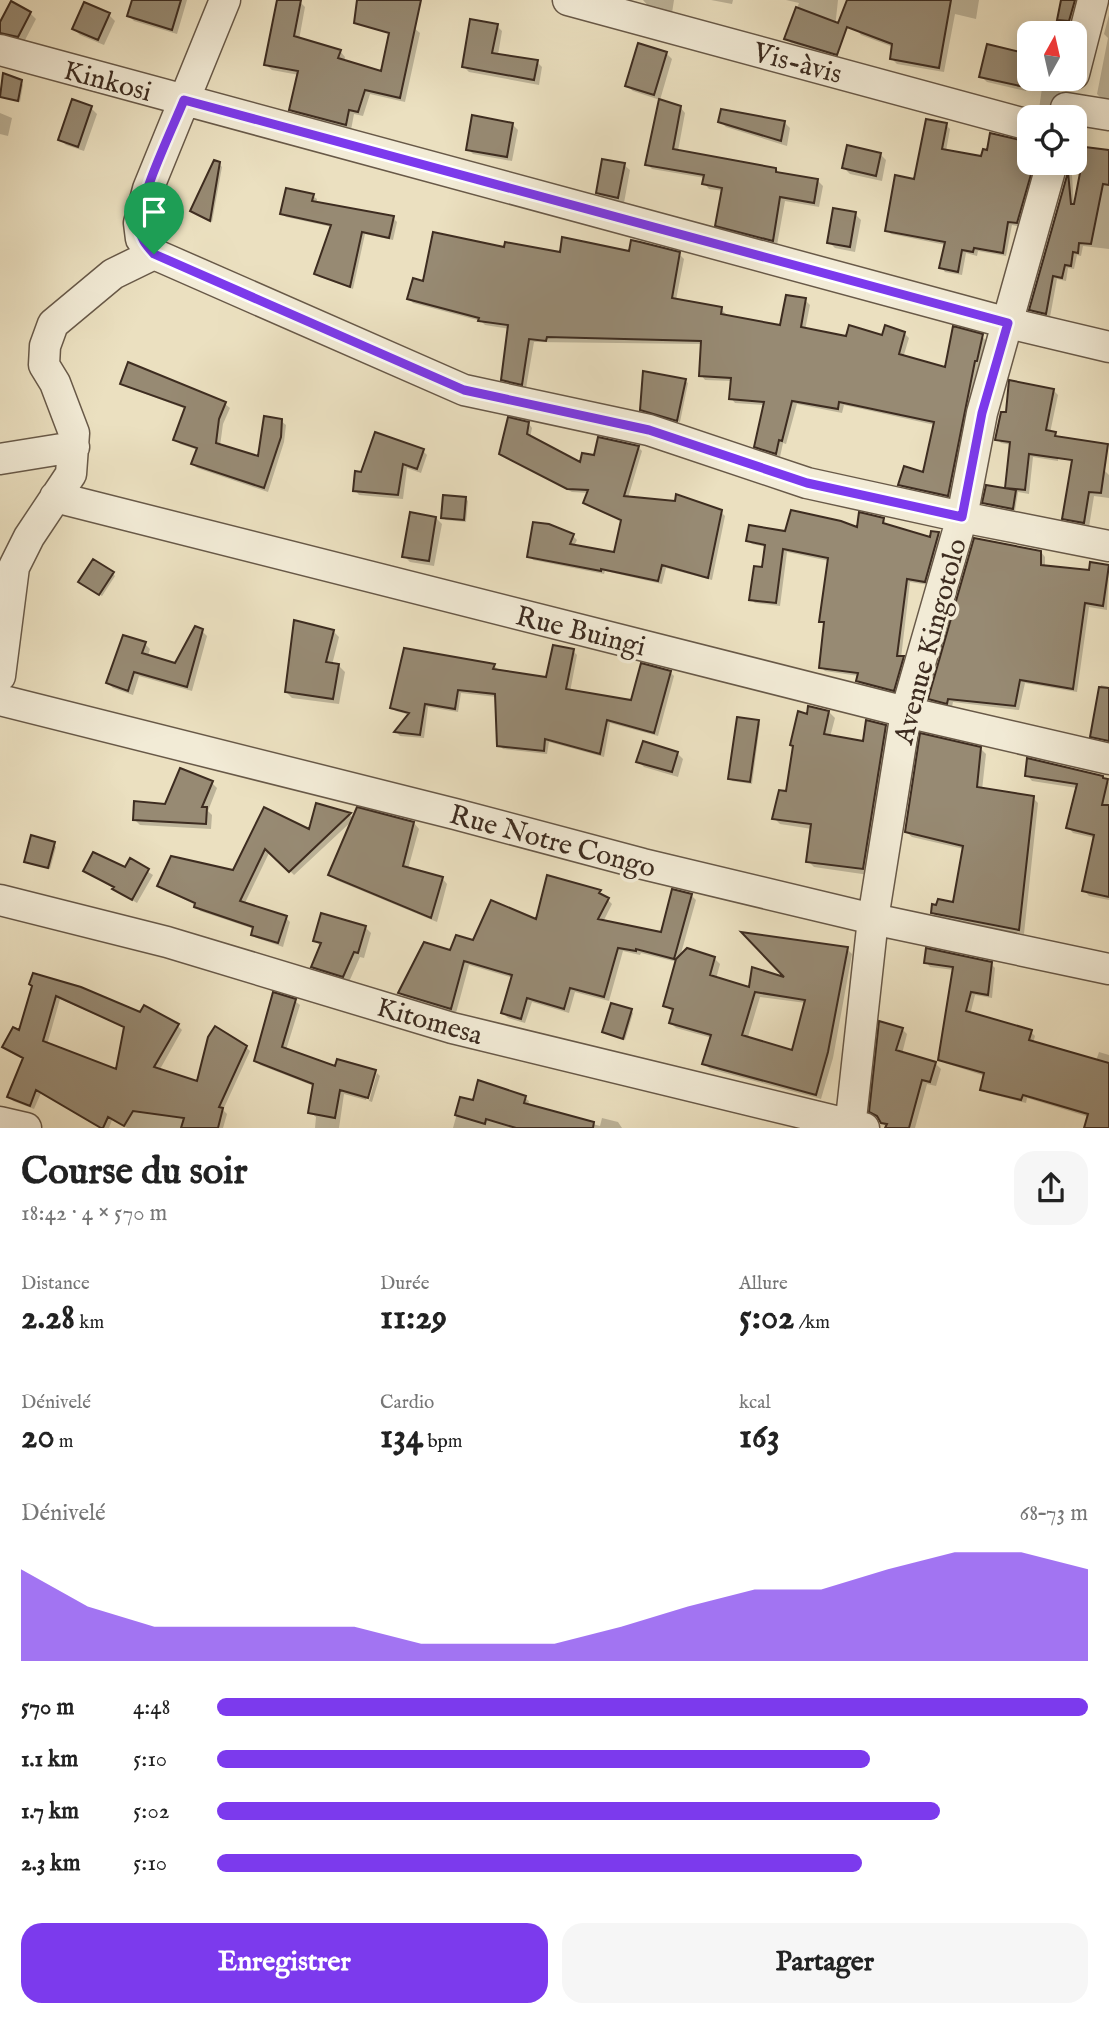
<!DOCTYPE html>
<html lang="fr">
<head>
<meta charset="utf-8">
<style>
  body { margin:0; font-family:"IM FELL English",serif; background:#f6f6f6; color:#222; height:100vh; display:flex; flex-direction:column; font-size:26px; white-space:nowrap }
  * { box-sizing:border-box; margin:0 }
  p { font-size:23px; color:#767676 }
  .icon { flex:none; width:38px; height:38px; fill:none; stroke:currentColor; stroke-width:2; stroke-linecap:round; stroke-linejoin:round }
  .map { position:relative; height:1128px; overflow:hidden }
  .panel { display:flex; flex-direction:column; background:#fff; flex:1 }
  .panel>* { flex:none }
  .needle { width:46px; rotate:8deg }
  .buttons { position:absolute; left:1017px; top:21px; display:grid; gap:14px }
  .buttons a { display:grid; place-items:center; width:70px; height:70px; border-radius:14px; background:#fff; box-shadow:0 4px 18px #0003; font-size:35px }
  .pin { position:absolute; display:grid; place-items:center; width:60px; height:60px; color:#fff; margin:-72px -30px; border-radius:50% 50% 50% 0; rotate:-45deg; box-shadow:0 0 7px #0007 }
  .pin .icon { rotate:45deg }
  .round { display:grid; place-items:center; flex:none; width:74px; height:74px; border-radius:21px; background:#f6f6f6 }
  .head { display:flex; align-items:center; justify-content:space-between; height:119px; padding:0 21px }
  h1 { font-size:38px; font-weight:800; line-height:52px }
  .metrics { display:grid; grid-template-columns:repeat(3,1fr); gap:10px; height:119px; padding:7px 21px }
  .metrics div { display:grid; align-content:center }
  .metrics b { font-size:35px; font-weight:800 }
  .metrics small { font-size:19px; font-weight:400 }
  .metrics p { font-size:19px }
  .chart { height:196px; padding:14px 21px }
  .chart p { display:flex; justify-content:space-between }
  .chart svg { width:100%; height:126px; margin-top:7px; fill:#7c3aed; opacity:.7 }
  .button { display:flex; gap:14px; margin-top:auto; padding:14px 21px }
  .button a { flex:1; height:80px; border-radius:21px; background:#7c3aed; color:#fff; font-size:28px; font-weight:800; line-height:80px; text-align:center }
  .button a+a { background:#f6f6f6; color:#222 }
  ul { padding:0 21px; list-style:none; font-size:23px }
  li { display:grid; grid-template-columns:112px 84px 1fr; align-items:center; height:52px }
  li i { height:18px; border-radius:9px; background:#7c3aed }
  .map>svg:first-child { display:block }
</style>
</head>
<body>
<div class="map">
<svg width="1109" height="1128" viewBox="0 0 1109 1128">
  <rect width="100%" height="100%" fill="#ebe0c0"/>
  <filter id="stains"><feTurbulence type="fractalNoise" baseFrequency=".00286" numOctaves="4"/><feColorMatrix values="0 0 0 0 .2 0 0 0 0 .09 0 0 0 0 .02 0 0 0 .5 -.17"/></filter>
  <radialGradient id="worn" r=".72"><stop offset=".6" stop-color="#630" stop-opacity="0"/><stop offset="1" stop-color="#630" stop-opacity=".3"/></radialGradient>
  <!-- shadow -->
  <path fill="#0003" fill-rule="evenodd" d="M134,0H187L177,34L134,21L129,16Z
    M277,0L300,2L305,7L299,40L340,51L345,57L344,62L382,73L414,28L420,33L405,102L370,94L363,116L354,114L351,130L296,115L291,110L299,75L272,70L266,65Z
    M643,0H674L672,13L649,7Z
    M711,0H733L732,4Z
    M786,0H838L832,56L791,43L786,38L799,3Z
    M865,0H979L976,19L955,14L944,72L897,64L891,58L893,47L861,35L856,29Z
    M1063,0H1082L1073,33L1064,32L1058,26Z
    M30,13L36,19L24,42L3,38L0,35V26Z
    M109,15L115,21L104,45L80,35L74,29Z
    M1109,15V102L1104,101L1097,94L1108,38L1104,34Z
    M497,26L502,31L498,55L537,62L542,67L539,85L469,72L463,66Z
    M666,53L672,59L660,100L633,91L627,86Z
    M1027,55L1029,57V78L1026,91L987,82L981,76Z
    M21,82L23,85L20,102L1,96Z
    M1042,88L1058,90L1064,96L1052,109L1053,117H1046L1039,109Z
    M680,107L685,113L678,151L776,169L781,175L818,181L823,186L819,207L785,201L777,245L722,230L717,225L724,191L709,189L704,183L705,178L652,169L647,164Z
    M91,108L97,114L84,151L66,145L60,139Z
    M0,113L12,118L8,136L0,134Z
    M720,121L784,122L790,128L787,146L726,127Z
    M513,125L518,130L512,161L473,154L468,149Z
    M946,125L950,129L946,151L983,158L1029,144V163H1039L1021,227L1012,225L1006,256L978,251L977,256L966,253L962,275L945,272L941,267L946,245L891,234L887,230Z
    M1109,152V249L1083,246L1081,256L1077,255L1074,269L1068,268L1066,281L1057,279L1050,317L1035,314L1031,310L1069,172L1072,175L1074,206Z
    M880,154L886,160L882,181L850,174L844,168Z
    M219,164L222,167L212,222L192,211Z
    M624,165L630,170L624,203L604,199L598,193Z
    M313,196L317,199L316,204L393,218L397,222L393,240L365,234L353,289L320,277L316,274L332,227L286,217L282,213Z
    M855,214L861,220L855,252L835,248L829,242Z
    M505,249L561,254H679L684,259L676,300L721,309L726,314L725,317L782,327L805,300L810,305L805,330L847,338L883,337L904,333L909,338L903,358L946,369L982,336L986,341L981,365L979,364L953,500L904,489L900,484L924,474L935,425L844,405L842,413L797,404L786,444L783,443L780,457L760,451L755,446L765,405L735,403L731,398L732,381L705,380L701,375L702,344L534,342L526,388L507,384L503,379L510,329L485,325L481,321L413,303L409,298L425,283Z
    M129,364L225,404L230,408L223,424L220,446L260,458L281,421L286,425L284,442L268,492L197,468L193,464L198,450L180,444L176,440L186,409L127,387L122,383Z
    M685,381L688,383L680,422L642,410Z
    M1054,391L1058,395L1050,433L1059,438L1058,461L1033,457L1029,494L1018,492L1015,511L987,505L984,503L1011,491L1007,488L1012,445L1001,443L997,439L1007,414Z
    M529,424L532,428L530,438L582,465L595,457L638,447L642,451L628,498L721,512L725,516L712,580L666,568L662,584L605,571L604,574L533,560L529,556L573,536L577,540L574,546L615,554L622,522L589,506L585,502L589,493L572,492L501,454Z
    M423,451L427,455L421,473L407,468L403,499L359,495L355,490L362,474Z
    M1104,470L1109,475V498L1094,496L1089,527L1069,523L1064,518Z
    M466,499L468,501L466,522L446,520L443,518Z
    M436,518L442,524L434,566L410,562L404,556Z
    M883,519L887,526L931,539L932,533L939,534L942,538L929,585L910,582L901,658L907,662L898,694L862,685L858,681L859,676L825,671L821,667L826,626L821,621L829,561L787,552L780,606L755,603L751,599L764,569L767,547L752,544L748,540L787,533L858,530Z
    M1041,552L1045,557V567L1090,572L1092,564L1109,567L1107,610L1089,607L1077,692L1025,683L1019,710L953,702L952,707L934,703L930,699Z
    M112,573L115,576L102,596L83,584Z
    M202,631L207,636L192,691L139,676L133,695L113,688L108,683L145,644L150,649L148,656L176,665Z
    M333,631L339,637L332,665L339,666L345,672L339,704L292,698L286,692Z
    M573,651L577,655L570,692L632,702L670,672L674,676L658,736L610,723L604,757L549,742L547,754L503,749L499,745L497,697L461,693L458,712L428,707L424,738L400,736L396,732L410,715L396,711L392,707L494,666L498,669L497,672L548,679Z
    M1101,685L1109,687V742L1092,736Z
    M829,712L835,718L830,737L864,743L885,727L892,733L869,875L814,867L808,861L812,829L780,824L774,818L787,793L794,747L792,745L808,716Z
    M758,722L760,724L752,784L732,781L730,778Z
    M981,749L986,754L982,790L1033,798L1038,803L1024,934L938,918L933,913L955,904L964,849L912,837L906,832Z
    M677,753L683,759L678,777L644,767L638,761Z
    M1027,775L1102,777L1109,782V802L1105,818H1109V900L1089,896L1084,890L1095,838L1073,833L1068,827L1077,788L1032,781Z
    M212,783L217,788L208,811L212,815L211,829L140,825L135,820Z
    M317,805L350,815L354,819L294,875L270,851L244,905L286,918L290,922L283,947L257,938L253,934L254,929L200,911L196,905L163,889L159,885L234,872L264,809L310,831Z
    M414,823L419,829L408,869L442,878L447,884L437,922L336,880L330,875Z
    M54,844L56,847L50,869L26,862Z
    M131,861L153,875L137,903L85,871L125,870Z
    M600,892L612,904L603,922L662,934L691,895L696,900L680,957L714,958L720,964L716,979L750,989L790,980L847,949L852,954L833,1058L821,1099L710,1069L704,1063L712,1038L676,1028L671,1023L674,1012L665,1006L677,962L641,953L640,955L623,951L609,1001L575,992L569,1013L532,1002L525,1023L508,1018L503,1013L513,978L469,965L456,1013L405,998L400,993L452,952L474,942L537,921ZM760,997L806,1003L793,1052L748,1037Z
    M365,927L371,933L364,958L360,957L349,982L319,973L313,967L321,947L315,940Z
    M926,962L991,964L995,968L992,998L975,995L970,1015L1031,1032L1035,1036L1033,1043L1096,1061L1099,1052L1109,1055V1128H1086L1089,1117L1027,1098L1026,1103L987,1093L982,1089L985,1076L945,1063L940,1059L954,970L930,967Z
    M34,986L141,1015L145,1007L178,1026L182,1030L159,1071L198,1084L246,1047L250,1051L223,1110L227,1114L223,1128H127L112,1120L109,1128H100L41,1093L34,1109L13,1101L9,1097L25,1059L20,1033ZM60,999L126,1028L117,1071L47,1045Z
    M295,1001L300,1005L286,1050L336,1069L376,1072H374L366,1100L344,1094L339,1128H315L316,1117L310,1112L314,1086L260,1065L256,1060Z
    M631,1011L633,1013L625,1040L604,1032Z
    M902,1029L907,1034L902,1054L936,1064L941,1069L936,1086L927,1084L915,1128H887L871,1111Z
    M377,1073L380,1076L372,1102L369,1101Z
    M525,1098L529,1101L528,1106L600,1126L602,1118L618,1122L622,1128H453L461,1099L474,1102Z"/>
  <!-- building -->
  <path fill="#978a73" stroke="#3d2c20" stroke-width="2" fill-rule="evenodd" d="M132,0H181L172,30L127,16Z
    M277,0H301L294,36L341,50L338,58L381,71L389,33L354,23L357,0H421L400,98L365,90L358,112L349,110L346,125L289,110L298,71L264,65Z
    M847,0H951L939,68L890,59L892,44L847,27L837,55L784,39L796,7L838,23Z
    M1061,0H1075L1069,21L1057,20Z
    M11,1L31,12L18,37L0,33V22Z
    M84,2L110,13L98,40L72,29Z
    M470,19L498,24L492,53L538,60L534,80L462,67Z
    M638,43L667,52L654,95L625,86Z
    M987,44L1028,54L1020,86L979,77Z
    M3,73L22,80L18,101L0,97Z
    M72,99L92,106L78,147L58,140Z
    M659,99L681,106L673,149L776,168V172L818,179L814,203L780,197L773,241L715,226L722,188L702,184L704,175L645,165Z
    M721,109L785,121L781,141L718,122Z
    M472,115L513,123L507,157L466,150Z
    M926,119L947,123L942,149L981,156L983,149L987,150L990,133L1029,142V163L1034,164L1017,223L1008,222L1003,253L974,248L973,252L962,250L958,272L939,268L945,242L885,231L895,175L914,179Z
    M847,145L881,153L876,176L842,168Z
    M1085,147L1109,150V185L1103,184L1091,244L1079,243L1078,253L1073,252L1071,266L1065,265L1062,278L1053,276L1046,314L1029,310L1068,172L1071,204H1074Z
    M602,159L625,163L618,198L596,193Z
    M214,160L220,162L210,221L190,211Z
    M286,188L314,194L312,201L394,216L389,238L362,232L350,287L314,274L331,225L280,214Z
    M833,208L856,212L850,247L827,243Z
    M433,232L504,247L505,242L560,252L562,237L629,251L631,240L640,242L680,252L672,298L722,307L721,314L780,325L786,295L806,298L801,327L846,336L849,325L882,335L885,325L905,332L899,354L945,367L953,326L983,334L977,361H975L948,496L898,485L904,466L923,472L934,422L839,402L838,409L792,401L782,441L779,440L776,454L754,447L764,402L729,399L731,378L699,376L701,341L547,337L546,341L529,339L522,385L501,380L508,325L478,321L479,318L407,299L413,278L423,281Z
    M128,362L226,402L219,419L216,443L258,456L264,416L282,419L281,437L264,488L191,464L197,448L173,440L185,407L120,384Z
    M643,371L686,379L677,421L640,410Z
    M1009,380L1054,389L1046,430L1056,432L1055,436L1108,444L1101,493L1089,492L1084,523L1062,519L1072,460L1029,454L1025,490L1005,488L1010,442L995,440L1001,412H1006Z
    M508,417L529,422L527,434L580,462L582,453L594,455L598,437L639,446L624,496L675,501L676,494L722,510L708,578L662,565L658,581L601,569V571L527,557L533,522L549,524L574,534L570,544L614,552L621,520L583,503L588,490L567,489L499,454Z
    M375,432L424,449L417,469L403,464L398,495L353,491L355,471L361,472Z
    M986,485L1016,490L1013,509L982,503Z
    M443,495L466,497L464,520L441,518Z
    M791,510L841,521L857,527L859,512L884,518L883,523L930,537L931,531L939,532L925,582L907,579L897,656H904L894,691L856,681L858,673L819,668L824,622H819L828,558L783,549L776,603L749,600L754,566L762,567L765,545L746,541L749,525L785,531Z
    M410,512L436,517L429,561L402,557Z
    M974,538L1041,551V565L1089,570L1090,562L1109,565L1103,606L1085,603L1073,689L1020,680L1015,706L948,699L947,704L928,699Z
    M93,559L114,572L99,595L78,582Z
    M294,620L334,630L326,662L339,664L333,699L285,692Z
    M195,626L203,629L187,687L134,672L128,691L106,683L123,635L146,642L142,653L175,663Z
    M553,645L574,649L566,689L631,700L641,663L671,671L654,733L607,720L600,754L545,739L544,751L497,746L495,694L458,690L455,709L425,704L420,735L394,732L409,713L390,708L404,648L495,664L493,669L546,677Z
    M1099,687L1109,688V741L1090,737Z
    M808,706L829,711L824,734L863,741L866,720L886,725L863,869L806,862L811,824L772,819L779,790L786,791L793,746L790,745L798,711L807,714Z
    M737,717L759,720L750,782L728,779Z
    M920,733L981,747L977,787L1034,796L1019,930L931,913L932,904L936,905L938,899L953,902L963,846L905,832Z
    M643,741L678,752L672,772L636,762Z
    M1027,758L1103,776V778L1108,779L1102,805H1109V897L1082,891L1094,835L1066,828L1077,784L1025,776Z
    M180,768L213,781L202,807H207L206,824L133,820L134,801L165,804Z
    M316,803L351,813L289,872L265,849L240,901L287,916L278,943L251,935L253,927L194,907L195,903L157,886L171,856L233,870L264,807L309,829Z
    M357,807L414,822L403,866L443,877L431,918L328,875Z
    M31,835L55,842L48,868L24,862Z
    M93,852L125,867L130,858L149,869L132,900L112,889L114,887L83,871Z
    M547,875L601,890L599,893L609,898L598,919L661,932L672,889L692,894L674,959L636,949V951L618,948L604,997L570,988L564,1009L527,998L521,1019L501,1013L512,975L464,961L451,1009L398,993L424,942L450,950L456,935L473,940L491,900L536,919Z
    M321,913L366,926L358,953L354,952L343,977L311,967L321,943L313,941Z
    M741,932L848,947L828,1052L816,1095L702,1064L711,1035L669,1023L673,1009L663,1006L676,959L687,948L715,957L710,975L749,987L752,967L784,977ZM755,992L805,1000L792,1050L742,1035Z
    M926,948L992,962L988,995L971,992L966,1011L1032,1030L1029,1040L1109,1063V1128H1084L1088,1114L1023,1095L1021,1100L980,1090L984,1073L938,1060L953,967L924,963Z
    M33,973L81,987L140,1012L144,1005L179,1024L154,1067L197,1081L208,1037L215,1026L247,1046L219,1107L223,1108L218,1128H181L184,1118L133,1111L124,1126L108,1117L103,1128H101L36,1090L30,1106L7,1097L23,1058L2,1047L13,1027L19,1030L32,986L29,984ZM56,996L124,1027L116,1069L43,1041Z
    M273,992L296,999L282,1047L335,1066L337,1059L376,1070L368,1098L340,1090L335,1118L308,1113L313,1084L254,1061Z
    M611,1003L632,1009L623,1039L602,1032Z
    M879,1021L903,1028L896,1050L936,1062L930,1082L922,1080L909,1128H885L887,1124L881,1123L877,1116L869,1112Z
    M478,1080L526,1096L524,1103L594,1122L593,1128H516L486,1119L485,1124L455,1115L460,1097L473,1100Z"/>
  <g fill="none" stroke-linecap="round" stroke-linejoin="round">
    <!-- minor casing -->
    <g stroke="#685948" stroke-width="33">
      <path id="minor" d="M225,0L148,189L139,223L141,239L154,254L464,390L649,430L807,483L962,517L1109,546
        M568,0L1029,125
        M0,50L1008,323L1109,347
        M1074,74L1093,0
        M1066,108L1109,115
        M0,459L74,447
        M55,497L906,712L1109,759
        M0,676L14,567L29,537L71,474L74,433L55,383L44,365L45,346L53,324L113,274L154,254
        M0,700L455,814L643,864L873,919L1109,969
        M0,900L167,942L452,1028L864,1128
        M0,1122L26,1128
        M850,1128L873,919L906,712L962,517L982,413L1052,163"/>
    </g>
    <!-- minor -->
    <use href="#minor" stroke="#f2ebd6" stroke-width="30"/>
  </g>
  <g fill="none" stroke-linecap="round" stroke-linejoin="round">
    <!-- route casing -->
    <g stroke="#fff" stroke-width="14">
      <path id="route" d="M184,100L1008,323L982,413L962,517L807,483L649,430L464,390L154,254C146,245 140,238 139,226C138,200 173,127 184,100Z"/>
    </g>
    <!-- route -->
    <use href="#route" stroke="#7c3aed" stroke-width="9"/>
  </g>
  <g text-anchor="middle" stroke-width="7" stroke-linejoin="round" paint-order="stroke">
    <!-- street labels -->
    <g font-size="28" fill="#3d2c20" stroke="#f2ebd6">
      <text transform="translate(798 62) rotate(15)" y="10">Vis-àvis</text>
      <text transform="translate(108 80) rotate(15)" y="10">Kinkosi</text>
      <text transform="translate(581 630) rotate(14)" y="10">Rue Buingi</text>
      <text transform="translate(929 641) rotate(-75)" y="10">Avenue Kingotolo</text>
      <text transform="translate(553 840) rotate(15)" y="10">Rue Notre Congo</text>
      <text transform="translate(430 1020) rotate(16)" y="10">Kitomesa</text>
    </g>
  </g>
  <rect width="100%" height="100%" filter="url(#stains)"/>
  <rect width="100%" height="100%" fill="url(#worn)"/>
</svg>
<div class="buttons">
<a><svg class="needle" viewBox="-14 -14 28 28"><path d="M0-13l5 13h-10z" fill="#e53935"/><path d="M0 13l5-13h-10z" fill="#767676"/></svg></a>
<a><svg class="icon" aria-label="locate" viewBox="0 0 24 24"><circle cx="12" cy="12" r="6"/><path d="M12 2v4M12 18v4M2 12h4M18 12h4"/></svg></a>
</div>
<div class="pin" style="left:154px;top:254px;background:#1e9e55"><svg class="icon" aria-label="arrive" viewBox="0 0 24 24"><path d="M6 21V4h12l-3 4 3 4H6"/></svg></div>
</div>
<section class="panel">
<div class="head"><div><h1>Course du soir</h1><p>18:42 · 4 × 570 m</p></div><a class="round"><svg class="icon" aria-label="share" viewBox="0 0 24 24"><path d="M12 15V3M7 8l5-5 5 5M5 13v7h14v-7"/></svg></a></div>
<div class="metrics">
<div><p>Distance</p><b>2.28<small> km</small></b></div>
<div><p>Durée</p><b>11:29</b></div>
<div><p>Allure</p><b>5:02<small> /km</small></b></div>
</div>
<div class="metrics">
<div><p>Dénivelé</p><b>20<small> m</small></b></div>
<div><p>Cardio</p><b>134<small> bpm</small></b></div>
<div><p>kcal</p><b>163</b></div>
</div>
<div class="chart"><p><span>Dénivelé</span>68–73 m</p>
<svg viewBox="0 0 160 44" preserveAspectRatio="none"><path d="M0 44V12L10 25L20 32L30 32L40 32L50 32L60 38L70 38L80 38L90 32L100 25L110 19L120 19L130 12L140 6L150 6L160 12V44z"/></svg>
</div>
<ul>
<li><b>570 m</b>4:48<i style="width:100%"></i></li>
<li><b>1.1 km</b>5:10<i style="width:75%"></i></li>
<li><b>1.7 km</b>5:02<i style="width:83%"></i></li>
<li><b>2.3 km</b>5:10<i style="width:74%"></i></li>
</ul>
<div class="button"><a>Enregistrer</a><a>Partager</a></div>
</section>
</body>
</html>
